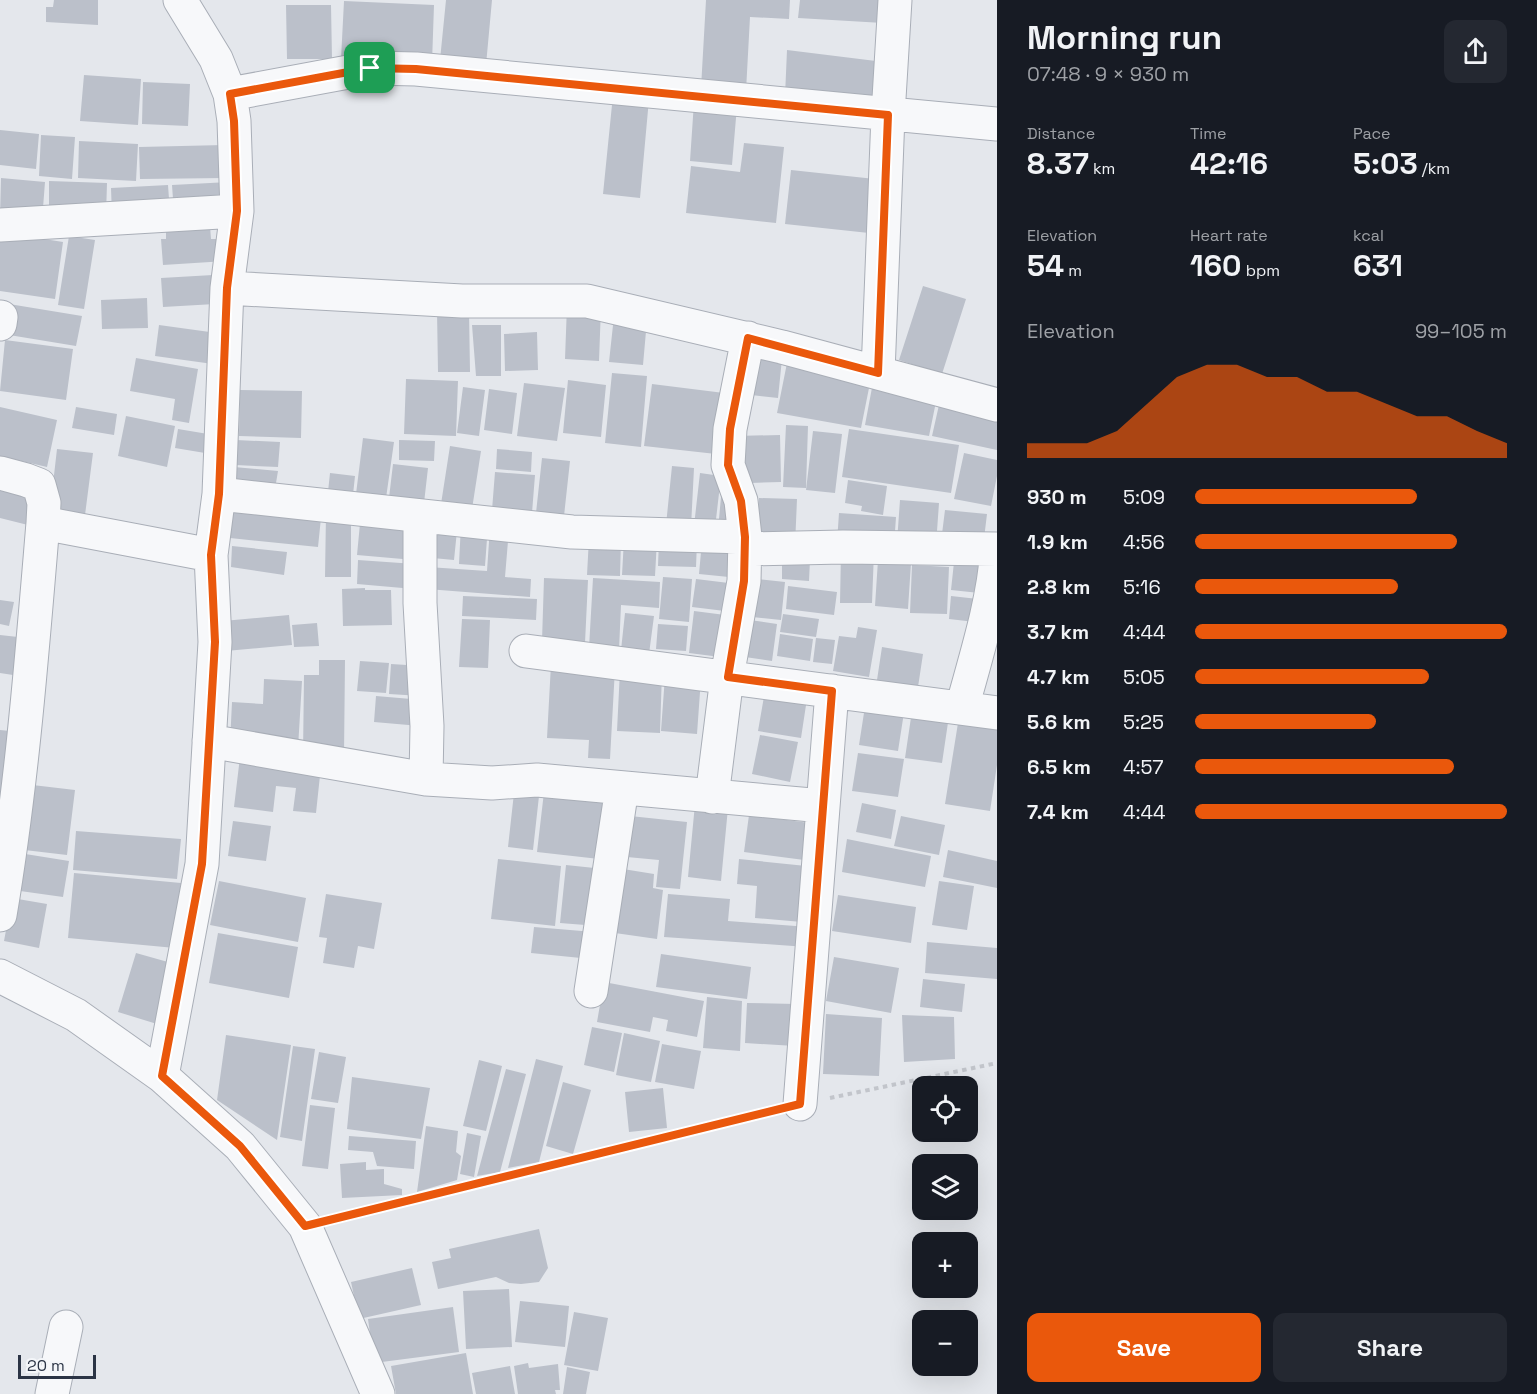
<!DOCTYPE html>
<html lang="en">
<head>
<meta charset="utf-8">
<style>
  body { margin:0; font-family:"Space Grotesk",sans-serif; background:#242831; color:#f1f3f6; height:100vh; display:flex; flex-direction:column; font-size:22px; white-space:nowrap }
  * { box-sizing:border-box; margin:0 }
  p { font-size:20px; color:#9ea1a6 }
  .icon { flex:none; width:33px; height:33px; fill:none; stroke:currentColor; stroke-width:2; stroke-linecap:round; stroke-linejoin:round }
  .map { position:relative; flex:1; overflow:hidden }
  .panel { display:flex; flex-direction:column; background:#171b24; width:540px }
  .panel>* { flex:none }
  .tools { position:absolute; left:912px; top:1076px; display:grid; gap:12px }
  .tools a { display:grid; place-items:center; width:66px; height:66px; border-radius:12px; background:#171b24; box-shadow:0 6px 24px #0002; font-size:30px }
  .scale { position:absolute; left:18px; bottom:15px; width:78px; box-sizing:border-box; padding-left:6px; border:3px solid #2b3445; border-top:0; font-size:16px; line-height:21px; white-space:nowrap; color:#2b3445; -webkit-text-stroke:4px #f4f6f9; paint-order:stroke }
  .pin { position:absolute; display:grid; place-items:center; width:51px; height:51px; color:#fff; margin:-26px; border-radius:12px; box-shadow:0 3px 9px #0006 }
  .round { display:grid; place-items:center; flex:none; width:63px; height:63px; border-radius:12px; background:#242831 }
  .summary { display:flex; align-items:center; justify-content:space-between; height:102px; padding:0 30px }
  h1 { font-size:33px; font-weight:700; line-height:45px }
  .figures { display:grid; grid-template-columns:repeat(3,1fr); gap:9px; height:102px; padding:6px 30px }
  .figures div { display:grid; align-content:center }
  .figures b { font-size:30px; font-weight:700 }
  .figures small { font-size:16px; font-weight:400 }
  .figures p { font-size:16px }
  .chart { height:168px; padding:12px 30px }
  .chart p { display:flex; justify-content:space-between }
  .chart svg { width:100%; height:108px; margin-top:6px; fill:#ea580c; opacity:.7 }
  .cta { display:flex; gap:12px; margin-top:auto; padding:12px 30px }
  .cta a { flex:1; height:69px; border-radius:12px; background:#ea580c; color:#fff; font-size:24px; font-weight:700; line-height:69px; text-align:center }
  .cta a+a { background:#242831; color:#f1f3f6 }
  ul { padding:0 30px; list-style:none; font-size:20px }
  li { display:grid; grid-template-columns:96px 72px 1fr; align-items:center; height:45px }
  li i { height:15px; border-radius:8px; background:#ea580c }
  main { display:flex; flex:1; min-height:0 }
  .map>svg:first-child { display:block }
</style>
</head>
<body>
<main>
<div class="map">
<svg width="997" height="1394" viewBox="0 0 997 1394">
  <rect width="100%" height="100%" fill="#e4e7ec"/>
  <!-- building -->
  <path fill="#bbc0ca" d="M54,0H98V25L46,22V7H53Z
    M446,0H492L486,65L440,60Z
    M706,0H790L789,19L750,17L746,91L701,88Z
    M800,0H884L883,23L798,18Z
    M344,1L434,5L432,63L341,59Z
    M286,5H331L332,59H287Z
    M787,50L884,62L882,103L785,96Z
    M84,75L141,79L138,125L80,121Z
    M143,82L190,84L188,126L142,124Z
    M613,95L649,99L640,198L603,194Z
    M694,102L737,106L732,165L690,161Z
    M0,130L39,134L36,169L0,165Z
    M41,135L75,137L72,179L39,176Z
    M79,141L138,144L136,181L78,178Z
    M744,143L784,147L776,223L686,213L691,166L740,172Z
    M224,145L225,178L140,179L139,147Z
    M791,170L875,179L869,233L785,224Z
    M1,178L45,182L42,221L0,217Z
    M49,181L107,183L106,215H49Z
    M229,182L231,210L174,213L172,185Z
    M168,185L170,213L112,216L111,188Z
    M210,226L211,239H224L226,261L163,265L161,239H166V229Z
    M0,232L63,242L55,299L0,291Z
    M69,236L95,240L84,309L58,305Z
    M213,275L215,304L163,307L161,278Z
    M923,286L966,299L942,374L899,360Z
    M147,298L148,328L102,329L101,300Z
    M9,304L82,316L76,346L3,334Z
    M567,305L601,307L599,361L565,359Z
    M437,310H469L470,372H438Z
    M614,316L647,320L643,365L609,362Z
    M159,325L217,333L213,364L155,356Z
    M472,325H501V376H476Z
    M537,332L538,370L505,371L504,334Z
    M5,340L73,349L66,400L0,391Z
    M748,346L783,349L778,398L743,394Z
    M136,358L198,369L189,423L172,420L175,399L130,391Z
    M788,358L872,373L861,428L777,413Z
    M612,373L647,376L641,447L605,443Z
    M874,377L938,392L929,436L865,425Z
    M406,379L458,381L456,436L404,434Z
    M568,380L606,385L601,437L563,433Z
    M524,383L565,388L557,441L517,436Z
    M652,384L732,394L725,455L644,446Z
    M463,387L485,390L479,436L457,433Z
    M489,389L517,393L512,434L484,430Z
    M240,390L302,391L301,438L239,436Z
    M941,396L997,408V450L932,436Z
    M0,407L57,420L47,467L0,456Z
    M76,407L117,414L114,435L72,428Z
    M126,416L175,426L167,467L118,456Z
    M786,425L808,426L806,488L783,487Z
    M178,429L214,435L211,454L175,448Z
    M849,429L959,445L951,493L842,477Z
    M813,431L842,434L835,493L806,490Z
    M780,435L781,482L750,483V476L736,477L735,436Z
    M363,438L394,442L386,498L356,494Z
    M236,440L280,442L278,467L235,465Z
    M399,440L435,441L434,461L399,460Z
    M450,446L481,451L472,509L441,504Z
    M57,449L93,453L85,515L50,510Z
    M497,449L532,452L531,472L496,469Z
    M964,453L997,460V476L991,506L954,499Z
    M542,458L570,461L564,516L536,513Z
    M393,464L428,468L424,503L389,498Z
    M672,466L694,468L691,527L666,525Z
    M234,467L278,471L275,489L232,484Z
    M495,472L535,475L532,513L492,510Z
    M330,473L355,476L352,504L327,501Z
    M700,473L721,476L715,528L694,526Z
    M848,480L887,486L883,515L861,511L862,506L845,503Z
    M0,481L35,489L28,525L0,518Z
    M722,486L734,520L719,519Z
    M759,498L797,499L795,546L757,544Z
    M234,499L322,508L318,547L230,538Z
    M900,500L939,503L936,545L897,542Z
    M945,510L987,514L983,547L941,542Z
    M326,513H351V577H325Z
    M361,513L418,519L414,560L357,555Z
    M839,513L896,517L894,546L837,542Z
    M426,518L458,521L454,560L422,557Z
    M461,524L488,525L485,566L459,564Z
    M490,527L509,529L505,577L531,579L530,597L427,589L428,567L487,571Z
    M589,538L621,540L620,576L587,575Z
    M624,539L657,540L655,576L622,575Z
    M659,540L697,542L696,567L658,566Z
    M702,541L742,545L739,578L699,574Z
    M232,546L287,552L284,575L231,567Z
    M841,551L874,552L872,603H840Z
    M955,553L993,557L989,594L951,590Z
    M782,558L810,560L809,581L782,579Z
    M358,560L415,564L414,589L357,584Z
    M878,560L911,563L908,609L875,606Z
    M912,565L949,567L947,614L910,613Z
    M663,577L692,579L689,622L659,619Z
    M544,578L588,580L585,643L542,641Z
    M593,578L660,582L659,608L621,605L619,650L589,648Z
    M747,578L785,582L781,620L743,616Z
    M696,579L737,584L733,612L692,607Z
    M788,586L837,592L834,615L786,609Z
    M365,588V590H391L392,625L343,626L342,589Z
    M463,596L537,599L536,620L462,616Z
    M951,596L987,600L984,623L949,619Z
    M0,600L14,602L9,626L0,624Z
    M694,611L733,616L728,658L689,653Z
    M625,613L654,616L649,654L621,650Z
    M783,614L819,619L816,637L780,632Z
    M289,615L292,645L226,651L223,621Z
    M462,619L490,620L488,668L459,667Z
    M743,619L777,624L772,661L738,656Z
    M317,623L319,646L294,647L292,625Z
    M658,624L688,626L686,651L656,649Z
    M858,627L877,630L869,677L833,671L839,636L856,638Z
    M780,634L813,639L810,661L777,656Z
    M0,635L18,637L13,675L0,673Z
    M816,638L835,640L832,664L813,662Z
    M882,647L923,654L918,687L877,680Z
    M319,660H345L344,755H303L304,675H319Z
    M360,661L389,663L386,693L357,691Z
    M391,664L423,666L421,696L389,694Z
    M551,664L615,668L610,759L588,758L589,740L547,738Z
    M620,670L662,672L660,733L617,731Z
    M665,676L701,678L697,734L661,731Z
    M264,679L302,681L298,748L230,743L232,702L263,704Z
    M766,685L808,692L801,738L758,731Z
    M376,696L423,700L420,726L374,722Z
    M866,700L905,706L898,751L859,745Z
    M913,704L950,709L942,763L905,758Z
    M958,723L997,729V765L990,811L945,804Z
    M0,730L20,732L0,812Z
    M760,735L798,742L790,782L752,774Z
    M858,753L904,759L898,797L852,791Z
    M240,757L321,766L316,813L293,811L296,788L276,786L273,812L234,807Z
    M24,784L75,790L67,855L16,849Z
    M515,784L540,787L533,850L508,847Z
    M544,792L615,800L608,860L537,852Z
    M862,803L896,810L891,839L856,832Z
    M695,804L728,808L721,881L688,877Z
    M749,815L817,824L812,861L744,852Z
    M630,816L687,822L680,889L656,887L659,860L627,857Z
    M901,816L945,825L939,855L894,846Z
    M233,821L271,826L266,861L228,856Z
    M76,831L181,839L177,879L73,870Z
    M847,839L931,856L925,887L842,872Z
    M948,850L997,861V888L943,877Z
    M19,853L69,861L63,897L13,890Z
    M498,859L561,866L555,926L491,919Z
    M739,859L816,867L802,922L755,918L757,886L737,884Z
    M566,865L604,869L598,926L560,923Z
    M623,869L654,874L653,888L663,890L657,939L615,933Z
    M74,873L181,883L175,948L68,938Z
    M219,881L306,898L298,942L210,925Z
    M939,881L974,886L967,930L932,925Z
    M326,894L382,903L374,949L358,946L354,968L323,963L327,938L319,937Z
    M668,894L730,899L728,921L809,927L807,947L664,937Z
    M838,895L916,907L911,943L832,931Z
    M12,898L47,904L39,948L4,941Z
    M534,927L594,932L591,959L531,953Z
    M218,933L298,947L289,998L209,983Z
    M927,942L997,948V979L925,973Z
    M136,953L175,964L157,1024L118,1012Z
    M661,954L751,967L747,999L656,987Z
    M834,957L899,968L891,1013L826,1001Z
    M923,979L965,984L962,1012L920,1007Z
    M604,982L704,1001L697,1037L666,1031L668,1020L653,1017L650,1032L597,1022Z
    M707,997L742,1001L740,1051L703,1048Z
    M747,1003L796,1004L795,1046L745,1043Z
    M826,1014L882,1018L879,1076L823,1074Z
    M902,1015L954,1017L955,1059L904,1062Z
    M592,1027L622,1033L614,1072L584,1065Z
    M624,1033L660,1041L651,1082L616,1075Z
    M226,1035L291,1045L277,1140L217,1100Z
    M662,1044L701,1051L694,1089L655,1082Z
    M293,1046L315,1049L302,1141L280,1137Z
    M319,1052L346,1057L338,1103L311,1099Z
    M536,1059L563,1066L539,1162L508,1168Z
    M479,1060L502,1066L486,1131L463,1126Z
    M506,1069L526,1074L500,1172L477,1176Z
    M352,1077L430,1088L421,1139L347,1129Z
    M563,1082L591,1090L573,1154L546,1146Z
    M663,1088L667,1128L629,1132L625,1092Z
    M310,1105L335,1108L328,1169L302,1166Z
    M426,1126L458,1131L456,1152L461,1156L457,1180L417,1192Z
    M467,1133L481,1136L474,1177L460,1174Z
    M349,1136L416,1141L414,1169L377,1166L373,1152L348,1150Z
    M366,1162V1170L384,1169V1184L402,1189V1195L342,1198L340,1164Z
    M539,1229L548,1268L539,1282L521,1284L509,1283L496,1277L438,1289L432,1262L451,1258L449,1249Z
    M412,1268L421,1305L359,1319L351,1282Z
    M509,1289L512,1347L466,1349L463,1291Z
    M520,1301L569,1306L565,1347L515,1342Z
    M453,1307L459,1352L374,1363L368,1319Z
    M574,1312L608,1318L598,1371L564,1365Z
    M466,1353L473,1394H396L391,1366Z
    M528,1363L529,1368L558,1364L560,1390H555L556,1394H518L514,1366Z
    M510,1366L515,1394H476L472,1373Z
    M567,1367L590,1372L586,1394H563Z"/>
  <g fill="none" stroke-linecap="round" stroke-linejoin="round">
    <!-- minor casing -->
    <g stroke="#a9aeb7" stroke-width="35">
      <path id="minor" d="M230,94L370,68L416,69L997,124
        M0,225L237,211
        M227,288L462,301H587L782,347L997,405
        M0,324L1,317
        M878,373L888,115L895,0
        M0,473L26,480L39,485L44,503L43,523L211,555
        M219,494L572,532L745,537
        M420,516V603L427,726L426,779
        M745,549L843,547L997,549
        M526,651L997,713
        M962,708C976,656 993,604 997,550
        M209,741L426,779L492,783L537,780L823,806
        M712,797L727,677L744,581L745,537L741,501L728,465L730,429L748,338
        M0,915C22,785 32,654 43,523
        M0,976L76,1015L162,1076L240,1146L305,1226L378,1394
        M591,991L622,788
        M162,1076L202,864L215,642L211,555L219,494L227,288L237,211L234,121L230,94L216,59L180,0
        M800,1104L832,691
        M52,1394L66,1327"/>
    </g>
    <!-- path -->
    <path stroke="#c2c5cb" stroke-width="4" stroke-dasharray="4.5 4.5" stroke-linecap="butt" d="M830,1098L997,1063
      M332,1219L773,1111"/>
    <!-- minor -->
    <use href="#minor" stroke="#f7f8fa" stroke-width="33"/>
  </g>
  <g fill="none" stroke-linecap="round" stroke-linejoin="round">
    <!-- route casing -->
    <g stroke="#fff" stroke-width="12">
      <path id="route" d="M370,68L416,69L888,115L878,373L748,338L730,429L728,465L741,501L745,537L744,581L728,677L832,691L800,1104L305,1226L240,1146L162,1076L202,864L215,642L211,555L219,494L227,288L237,211L234,121L230,94Z"/>
    </g>
    <!-- route -->
    <use href="#route" stroke="#ea580c" stroke-width="8"/>
  </g>
</svg>
<div class="tools">
<a><svg class="icon" aria-label="locate" viewBox="0 0 24 24"><circle cx="12" cy="12" r="6"/><path d="M12 2v4M12 18v4M2 12h4M18 12h4"/></svg></a>
<a><svg class="icon" aria-label="layers" viewBox="0 0 24 24"><path d="M12 4l9 5-9 5-9-5zM3 14l9 5 9-5"/></svg></a>
<a>+</a>
<a>−</a>
</div>
<div class="scale">20 m</div>
<div class="pin" style="left:370px;top:68px;background:#1e9e55"><svg class="icon" aria-label="arrive" viewBox="0 0 24 24"><path d="M6 21V4h12l-3 4 3 4H6"/></svg></div>
</div>
<section class="panel">
<div class="summary"><div><h1>Morning run</h1><p>07:48 · 9 × 930 m</p></div><a class="round"><svg class="icon" aria-label="share" viewBox="0 0 24 24"><path d="M12 15V3M7 8l5-5 5 5M5 13v7h14v-7"/></svg></a></div>
<div class="figures">
<div><p>Distance</p><b>8.37<small> km</small></b></div>
<div><p>Time</p><b>42:16</b></div>
<div><p>Pace</p><b>5:03<small> /km</small></b></div>
</div>
<div class="figures">
<div><p>Elevation</p><b>54<small> m</small></b></div>
<div><p>Heart rate</p><b>160<small> bpm</small></b></div>
<div><p>kcal</p><b>631</b></div>
</div>
<div class="chart"><p><span>Elevation</span>99–105 m</p>
<svg viewBox="0 0 160 44" preserveAspectRatio="none"><path d="M0 44V38L10 38L20 38L30 33L40 22L50 11L60 6L70 6L80 11L90 11L100 17L110 17L120 22L130 27L140 27L150 33L160 38V44z"/></svg>
</div>
<ul>
<li><b>930 m</b>5:09<i style="width:71%"></i></li>
<li><b>1.9 km</b>4:56<i style="width:84%"></i></li>
<li><b>2.8 km</b>5:16<i style="width:65%"></i></li>
<li><b>3.7 km</b>4:44<i style="width:100%"></i></li>
<li><b>4.7 km</b>5:05<i style="width:75%"></i></li>
<li><b>5.6 km</b>5:25<i style="width:58%"></i></li>
<li><b>6.5 km</b>4:57<i style="width:83%"></i></li>
<li><b>7.4 km</b>4:44<i style="width:100%"></i></li>
</ul>
<div class="cta"><a>Save</a><a>Share</a></div>
</section>
</main>
</body>
</html>
